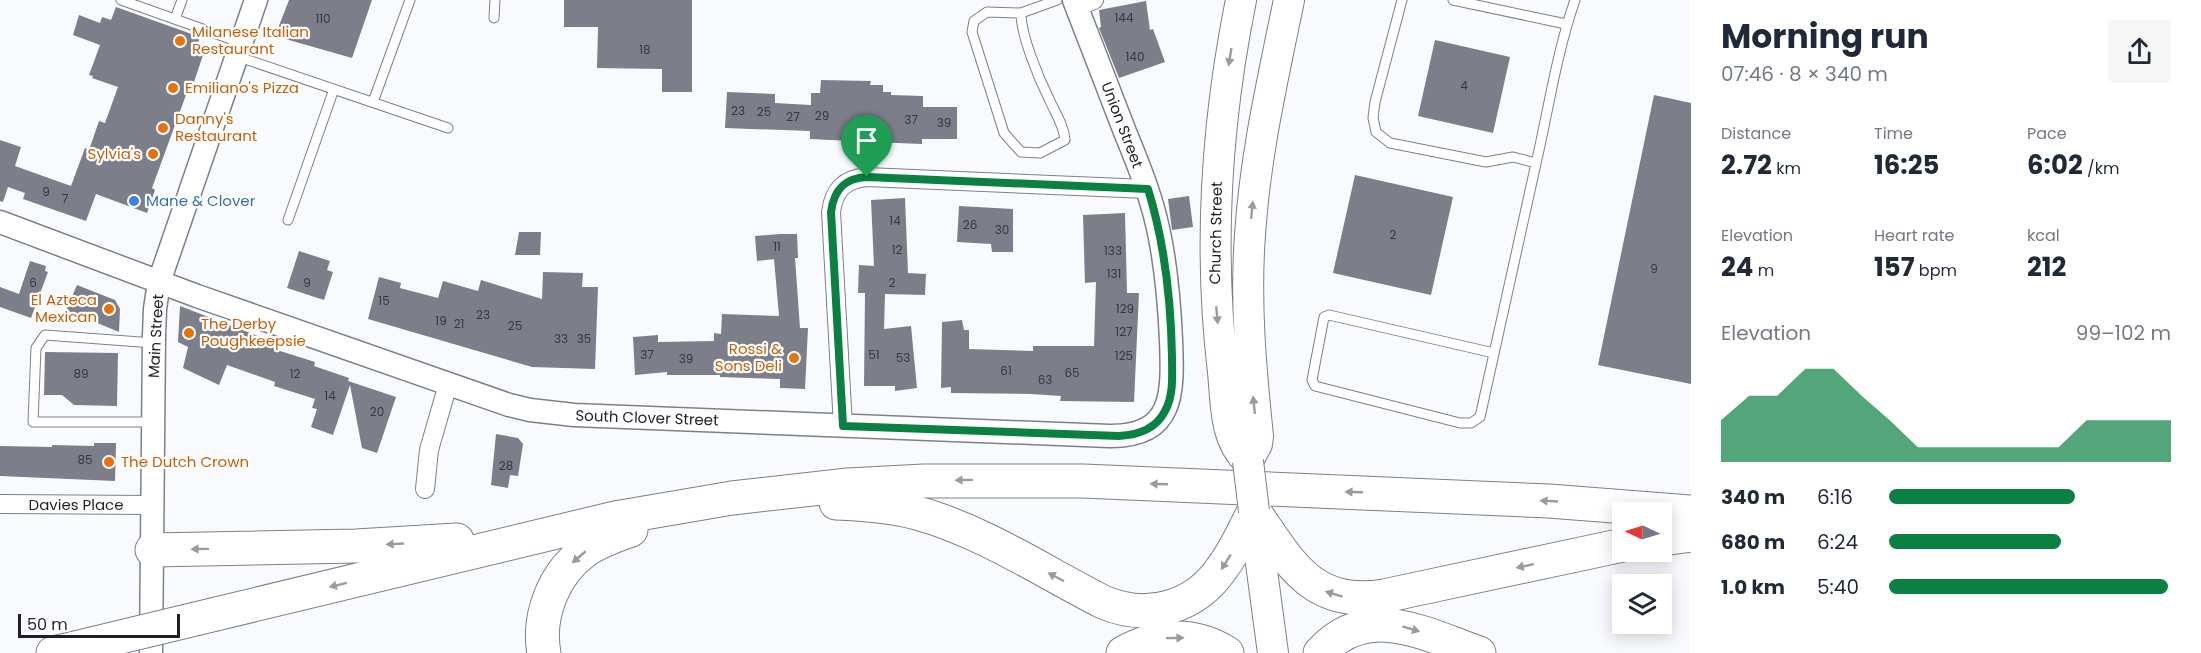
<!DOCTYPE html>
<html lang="en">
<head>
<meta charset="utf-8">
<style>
  body { margin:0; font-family:Poppins,sans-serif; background:#f6f6f7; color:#1f2937; height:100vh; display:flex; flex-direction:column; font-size:22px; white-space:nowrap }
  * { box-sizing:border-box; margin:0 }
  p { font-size:20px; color:#747a83 }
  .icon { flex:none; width:33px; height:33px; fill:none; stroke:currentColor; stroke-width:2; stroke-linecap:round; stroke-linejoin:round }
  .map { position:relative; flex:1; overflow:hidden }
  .side { display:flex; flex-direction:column; background:#fff; width:510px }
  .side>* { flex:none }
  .needle { width:39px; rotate:274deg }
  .tools { position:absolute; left:1612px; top:502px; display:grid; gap:12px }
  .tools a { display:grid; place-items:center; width:60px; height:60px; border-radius:0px; background:#fff; box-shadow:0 3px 15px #0003; font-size:30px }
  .scale { position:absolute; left:18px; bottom:15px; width:162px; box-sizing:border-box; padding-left:6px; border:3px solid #1f2024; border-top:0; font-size:16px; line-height:21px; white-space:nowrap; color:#1f2024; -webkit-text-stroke:4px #fff; paint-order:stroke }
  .pin { position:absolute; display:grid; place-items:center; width:51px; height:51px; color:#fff; margin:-62px -26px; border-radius:50% 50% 50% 0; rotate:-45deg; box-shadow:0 0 6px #0007 }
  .pin .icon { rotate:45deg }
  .round { display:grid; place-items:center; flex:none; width:63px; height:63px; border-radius:0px; background:#f6f6f7 }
  .head { display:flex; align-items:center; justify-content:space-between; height:102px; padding:0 30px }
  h1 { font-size:33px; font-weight:700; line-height:45px }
  .figures { display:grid; grid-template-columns:repeat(3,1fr); gap:9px; height:102px; padding:6px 30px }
  .figures div { display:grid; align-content:center }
  .figures b { font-size:26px; font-weight:700 }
  .figures small { font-size:16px; font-weight:400 }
  .figures p { font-size:16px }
  .chart { height:168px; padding:12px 30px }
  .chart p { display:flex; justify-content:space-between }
  .chart svg { width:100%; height:108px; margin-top:6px; fill:#0b8043; opacity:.7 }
  ul { padding:0 30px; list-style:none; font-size:20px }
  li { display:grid; grid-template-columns:96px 72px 1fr; align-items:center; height:45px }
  li i { height:15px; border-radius:8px; background:#0b8043 }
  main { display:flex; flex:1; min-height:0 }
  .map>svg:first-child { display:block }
</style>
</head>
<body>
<main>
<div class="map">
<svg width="1691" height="653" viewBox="0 0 1691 653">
  <rect width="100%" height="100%" fill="#f8fafe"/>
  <!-- building -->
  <path fill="#7c7f8a" d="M289,0H372L352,58L275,36Z
    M564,0H692V92H662V69L597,68L598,27H564Z
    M1146,1L1150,30L1153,29L1165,62L1119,78L1099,28L1101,27L1099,10Z
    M116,7L200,37L195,52L203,55L193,85L190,84L152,188L155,190L147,213L96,194L86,221L23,199L25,193L8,187L3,202L0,201V140L21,147L15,166L71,186L85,148L89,150L99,121L105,123L118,87L92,78L93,76L89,75L100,45L73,35L79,15L100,23L102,17L111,20Z
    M1435,40L1510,57L1493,133L1418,116Z
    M821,80L871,81L870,85H883V92H891V95L923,96V107H957V139H922V144L871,142L810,139V131L725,128L727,92L775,94V103L811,105V93H820Z
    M1654,95L1691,103V384L1598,365Z
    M1355,175L1453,197L1431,295L1333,273Z
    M1189,196L1193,227L1172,230L1168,199Z
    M905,198L908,273L926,274L925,295L885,294L884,329L911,326L917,388L895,391V386H864L865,293H858L859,265L874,266L871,200Z
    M959,206L1013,209V252H992L991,244L957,242Z
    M1125,213L1127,293H1139L1134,402L1060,401L1061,396L1031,394L951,393V387L941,388L942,322L962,320L964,330H969V349L1033,351V346H1094L1096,282L1085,283L1083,215Z
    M519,232H541L540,255H515Z
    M780,234H797L798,258H795L800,328H808L805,389L780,388V379L720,377V375H667V372L635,375L633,337L658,335V342L714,341V333L721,334L722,314L779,316L774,259L757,261L755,236Z
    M299,251L330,261L327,270L333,272L324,300L287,288Z
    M30,261L46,266L45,271L48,272L31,318L0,307V287L19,294Z
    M543,272L583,273L582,287H598L595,369L532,367L368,319L379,277L401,283L400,288L438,298L443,281L478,291L481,280L542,299Z
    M77,285L115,300L120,309L119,332L66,310Z
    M180,306L279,344L277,350L315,362L314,366L349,378L348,381L396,397L377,453L362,448L350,385L333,435L311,427L317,409L312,408L315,399L274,386L275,382L227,365L219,385L183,368L188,347L178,342Z
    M45,352L118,353L117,406L74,405L62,395H44Z
    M496,434L518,438L523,444L518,476L510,475L508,488L491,485Z
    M94,443H116L115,481L0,476V446L52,447V445L94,446Z"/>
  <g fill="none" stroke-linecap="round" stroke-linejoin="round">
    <!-- service casing -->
    <g stroke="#7d808a" stroke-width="11">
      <path id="service" d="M121,0L242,43
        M1402,0L1375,102L1373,118L1376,132L1390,143L1486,162L1513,157L1536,163
        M1453,0L1566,24
        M1021,13C1021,36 1039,79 1050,101C1056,114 1064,126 1065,140L1040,153L1021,152L1004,133L972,32L974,21L987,12L1021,13L1057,0
        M494,18L495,0
        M175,19L182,0
        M236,56L448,128
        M373,102L410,0
        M288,220L334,89
        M1494,353L1329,315L1324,317L1312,380L1315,386L1460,423H1471L1480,417C1500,328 1519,239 1539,150C1550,100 1558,49 1575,0
        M153,422H33L36,348L45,335L154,343"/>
    </g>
    <!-- minor casing -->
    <g stroke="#7d808a" stroke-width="20">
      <path id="minor" d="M1076,7L1094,0
        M843,426L831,212C834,189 845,179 867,177L1147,189
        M425,489L429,450L448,384
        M0,504L153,505"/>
    </g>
    <!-- tertiary casing -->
    <g stroke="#7d808a" stroke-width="25">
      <path id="tertiary" d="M0,222L197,296L509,405L530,410L574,415L1109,436C1175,437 1173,392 1171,340C1169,295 1165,248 1152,205C1145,180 1135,156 1125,132C1108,88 1091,44 1074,0
        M151,653L154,336L155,309L159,282L256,0"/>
    </g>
    <!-- trunk casing -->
    <g stroke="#7d808a" stroke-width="32">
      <path id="trunk" d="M1241,0C1216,124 1208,246 1223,372C1226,402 1224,439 1248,461L1257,444L1258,436C1251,369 1245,302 1250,235C1255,156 1273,78 1289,0
        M1254,511L1273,653"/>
    </g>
    <!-- motorway casing -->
    <g stroke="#7d808a" stroke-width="35">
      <path id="motorway" d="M836,503C863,504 891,506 917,513C983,531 1042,571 1103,602C1147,621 1195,608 1222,568C1235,551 1244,530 1254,511C1290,563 1312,608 1384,596L1623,545
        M1662,539L1691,535
        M152,550L356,546L457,540
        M216,614L615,518L732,498L848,485L924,481H1083L1549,501L1691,512
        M53,653L75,648
        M544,653C537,616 554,573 585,551C599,541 615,536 631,530
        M1123,653C1156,634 1194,632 1227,653
        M1320,653C1367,601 1425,634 1479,653"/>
    </g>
    <!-- service -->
    <use href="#service" stroke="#fff" stroke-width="9"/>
    <!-- minor -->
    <use href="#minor" stroke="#fff" stroke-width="18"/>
    <!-- tertiary -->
    <use href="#tertiary" stroke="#fff" stroke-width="22"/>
    <!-- trunk -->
    <use href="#trunk" stroke="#fff" stroke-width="30"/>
    <!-- motorway -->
    <use href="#motorway" stroke="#fff" stroke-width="33"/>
    <!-- trunk-bridge casing -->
    <g stroke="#7d808a" stroke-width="32" stroke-linecap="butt">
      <path id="trunk-bridge" d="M1248,461L1254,511"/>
    </g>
    <!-- motorway-bridge casing -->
    <g stroke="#7d808a" stroke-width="35" stroke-linecap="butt">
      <path id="motorway-bridge" d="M75,648L216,614"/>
    </g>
    <!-- trunk-bridge -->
    <use href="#trunk-bridge" stroke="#fff" stroke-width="30"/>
    <!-- motorway-bridge -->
    <use href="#motorway-bridge" stroke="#fff" stroke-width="33"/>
  </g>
  <!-- one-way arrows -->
  <defs><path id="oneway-solid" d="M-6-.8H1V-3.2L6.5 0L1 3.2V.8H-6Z" transform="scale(1.5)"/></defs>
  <g fill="#9a9b9c">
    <use href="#oneway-solid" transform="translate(1230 57) rotate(99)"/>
    <use href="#oneway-solid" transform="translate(1252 210) rotate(-84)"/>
    <use href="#oneway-solid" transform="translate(1217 315) rotate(85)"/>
    <use href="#oneway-solid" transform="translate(1254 405) rotate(-96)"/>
    <use href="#oneway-solid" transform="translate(964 480) rotate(179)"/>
    <use href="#oneway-solid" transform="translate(1159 484) rotate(-178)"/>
    <use href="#oneway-solid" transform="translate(1354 492) rotate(-178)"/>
    <use href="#oneway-solid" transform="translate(1549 501) rotate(-177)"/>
    <use href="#oneway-solid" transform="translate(395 544) rotate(177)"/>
    <use href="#oneway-solid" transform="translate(200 549) rotate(179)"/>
    <use href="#oneway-solid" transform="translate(579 557) rotate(139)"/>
    <use href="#oneway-solid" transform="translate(1226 562) rotate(122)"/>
    <use href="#oneway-solid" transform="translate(1525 566) rotate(168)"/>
    <use href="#oneway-solid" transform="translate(1056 577) rotate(-152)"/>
    <use href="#oneway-solid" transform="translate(338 585) rotate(166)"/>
    <use href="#oneway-solid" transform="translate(1334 594) rotate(-163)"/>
    <use href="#oneway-solid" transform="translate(1411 629) rotate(17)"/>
    <use href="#oneway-solid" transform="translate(1175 638) rotate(-1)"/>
  </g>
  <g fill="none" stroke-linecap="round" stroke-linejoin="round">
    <!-- route casing -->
    <g stroke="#fff" stroke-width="12">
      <path id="route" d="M867,177L1148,189C1165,244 1171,300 1172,357C1172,375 1174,395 1165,411C1156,429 1138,435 1119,436L843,426L831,212C834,189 845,178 867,177Z"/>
    </g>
    <!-- route -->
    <use href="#route" stroke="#0b8043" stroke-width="8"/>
  </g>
  <!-- markers -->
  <g fill="#e8710a" stroke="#fff" stroke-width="2">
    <circle cx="180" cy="41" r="6"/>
    <circle cx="173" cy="88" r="6"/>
    <circle cx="163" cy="128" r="6"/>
    <circle cx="153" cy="154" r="6"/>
    <circle cx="109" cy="309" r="6"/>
    <circle cx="189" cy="333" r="6"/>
    <circle cx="794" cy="358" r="6"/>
    <circle cx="109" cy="462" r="6"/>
  </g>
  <circle fill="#3f7fe0" stroke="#fff" stroke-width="2" cx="134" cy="201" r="6"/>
  <g text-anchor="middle" stroke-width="4.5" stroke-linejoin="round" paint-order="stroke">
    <!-- number labels -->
    <g font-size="12" fill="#36383e">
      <text x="1124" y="22">144</text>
      <text x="323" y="23">110</text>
      <text x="645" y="54">18</text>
      <text x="1135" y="61">140</text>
      <text x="1464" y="90">4</text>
      <text x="738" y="115">23</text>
      <text x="764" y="116">25</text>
      <text x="822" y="120">29</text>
      <text x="793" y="121">27</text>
      <text x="911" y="124">37</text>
      <text x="944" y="127">39</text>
      <text x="46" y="196">9</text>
      <text x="65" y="203">7</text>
      <text x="895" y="225">14</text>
      <text x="970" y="229">26</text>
      <text x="1002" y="234">30</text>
      <text x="1393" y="239">2</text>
      <text x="777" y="251">11</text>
      <text x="897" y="254">12</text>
      <text x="1113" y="255">133</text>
      <text x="1654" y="273">9</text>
      <text x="1114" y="278">131</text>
      <text x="33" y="287">6</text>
      <text x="307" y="287">9</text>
      <text x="892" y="287">2</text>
      <text x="384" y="305">15</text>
      <text x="1125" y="313">129</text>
      <text x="483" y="319">23</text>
      <text x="441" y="325">19</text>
      <text x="459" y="328">21</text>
      <text x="515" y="330">25</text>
      <text x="1124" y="336">127</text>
      <text x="561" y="343">33</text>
      <text x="584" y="343">35</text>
      <text x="647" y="359">37</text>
      <text x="874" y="359">51</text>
      <text x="1124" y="360">125</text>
      <text x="903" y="362">53</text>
      <text x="686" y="363">39</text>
      <text x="1006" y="375">61</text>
      <text x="1072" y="377">65</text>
      <text x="81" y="378">89</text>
      <text x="295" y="378">12</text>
      <text x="1045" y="384">63</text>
      <text x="330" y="400">14</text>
      <text x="377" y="416">20</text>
      <text x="85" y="464">85</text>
      <text x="506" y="470">28</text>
    </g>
    <!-- food labels -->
    <g font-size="15" fill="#c56008" stroke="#fff" text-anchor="start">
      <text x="192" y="37">Milanese Italian<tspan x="192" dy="17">Restaurant</tspan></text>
      <text x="185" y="93">Emiliano's Pizza</text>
      <text x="175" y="124">Danny's<tspan x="175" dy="17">Restaurant</tspan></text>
      <text x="141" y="159" text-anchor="end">Sylvia's</text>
      <text x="97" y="305" text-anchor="end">El Azteca<tspan x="97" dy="17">Mexican</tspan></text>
      <text x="201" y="329">The Derby<tspan x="201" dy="17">Poughkeepsie</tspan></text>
      <text x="782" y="354" text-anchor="end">Rossi &amp;<tspan x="782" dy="17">Sons Deli</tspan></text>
      <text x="121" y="467">The Dutch Crown</text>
    </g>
    <!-- street labels -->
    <g font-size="15" fill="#1f2024" stroke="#fff">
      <text transform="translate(1122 125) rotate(69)" y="5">Union Street</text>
      <text transform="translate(1216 233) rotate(-89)" y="5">Church Street</text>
      <text transform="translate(156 336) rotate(-87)" y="5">Main Street</text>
      <text transform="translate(647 418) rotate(2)" y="5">South Clover Street</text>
      <text x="76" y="510">Davies Place</text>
    </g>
    <!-- shop labels -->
    <g font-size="15" fill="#366cbe" stroke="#fff" text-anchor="start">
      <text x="146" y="206">Mane &amp; Clover</text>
    </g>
  </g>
</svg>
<div class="tools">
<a><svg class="needle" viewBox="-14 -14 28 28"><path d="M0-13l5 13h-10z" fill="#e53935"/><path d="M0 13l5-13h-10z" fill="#747a83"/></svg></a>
<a><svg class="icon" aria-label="layers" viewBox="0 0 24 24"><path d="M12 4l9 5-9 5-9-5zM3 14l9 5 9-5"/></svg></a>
</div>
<div class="scale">50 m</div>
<div class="pin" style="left:867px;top:177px;background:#1e9e55"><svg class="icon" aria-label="arrive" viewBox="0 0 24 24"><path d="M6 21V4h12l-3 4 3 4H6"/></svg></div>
</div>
<section class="side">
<div class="head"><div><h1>Morning run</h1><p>07:46 · 8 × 340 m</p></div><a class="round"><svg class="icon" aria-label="share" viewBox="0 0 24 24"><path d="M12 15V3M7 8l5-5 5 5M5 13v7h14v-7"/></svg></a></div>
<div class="figures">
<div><p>Distance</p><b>2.72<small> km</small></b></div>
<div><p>Time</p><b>16:25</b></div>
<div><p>Pace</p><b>6:02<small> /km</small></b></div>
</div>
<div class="figures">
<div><p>Elevation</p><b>24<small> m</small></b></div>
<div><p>Heart rate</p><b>157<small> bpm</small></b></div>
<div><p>kcal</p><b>212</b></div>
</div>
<div class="chart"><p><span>Elevation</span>99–102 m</p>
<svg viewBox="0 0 160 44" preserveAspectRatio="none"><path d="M0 44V27L10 17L20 17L30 6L40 6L50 17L60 27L70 38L80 38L90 38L100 38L110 38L120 38L130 27L140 27L150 27L160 27V44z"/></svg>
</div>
<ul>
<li><b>340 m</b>6:16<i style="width:66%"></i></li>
<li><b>680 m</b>6:24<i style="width:61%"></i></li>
<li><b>1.0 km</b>5:40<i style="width:99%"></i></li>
</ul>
</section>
</main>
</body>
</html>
